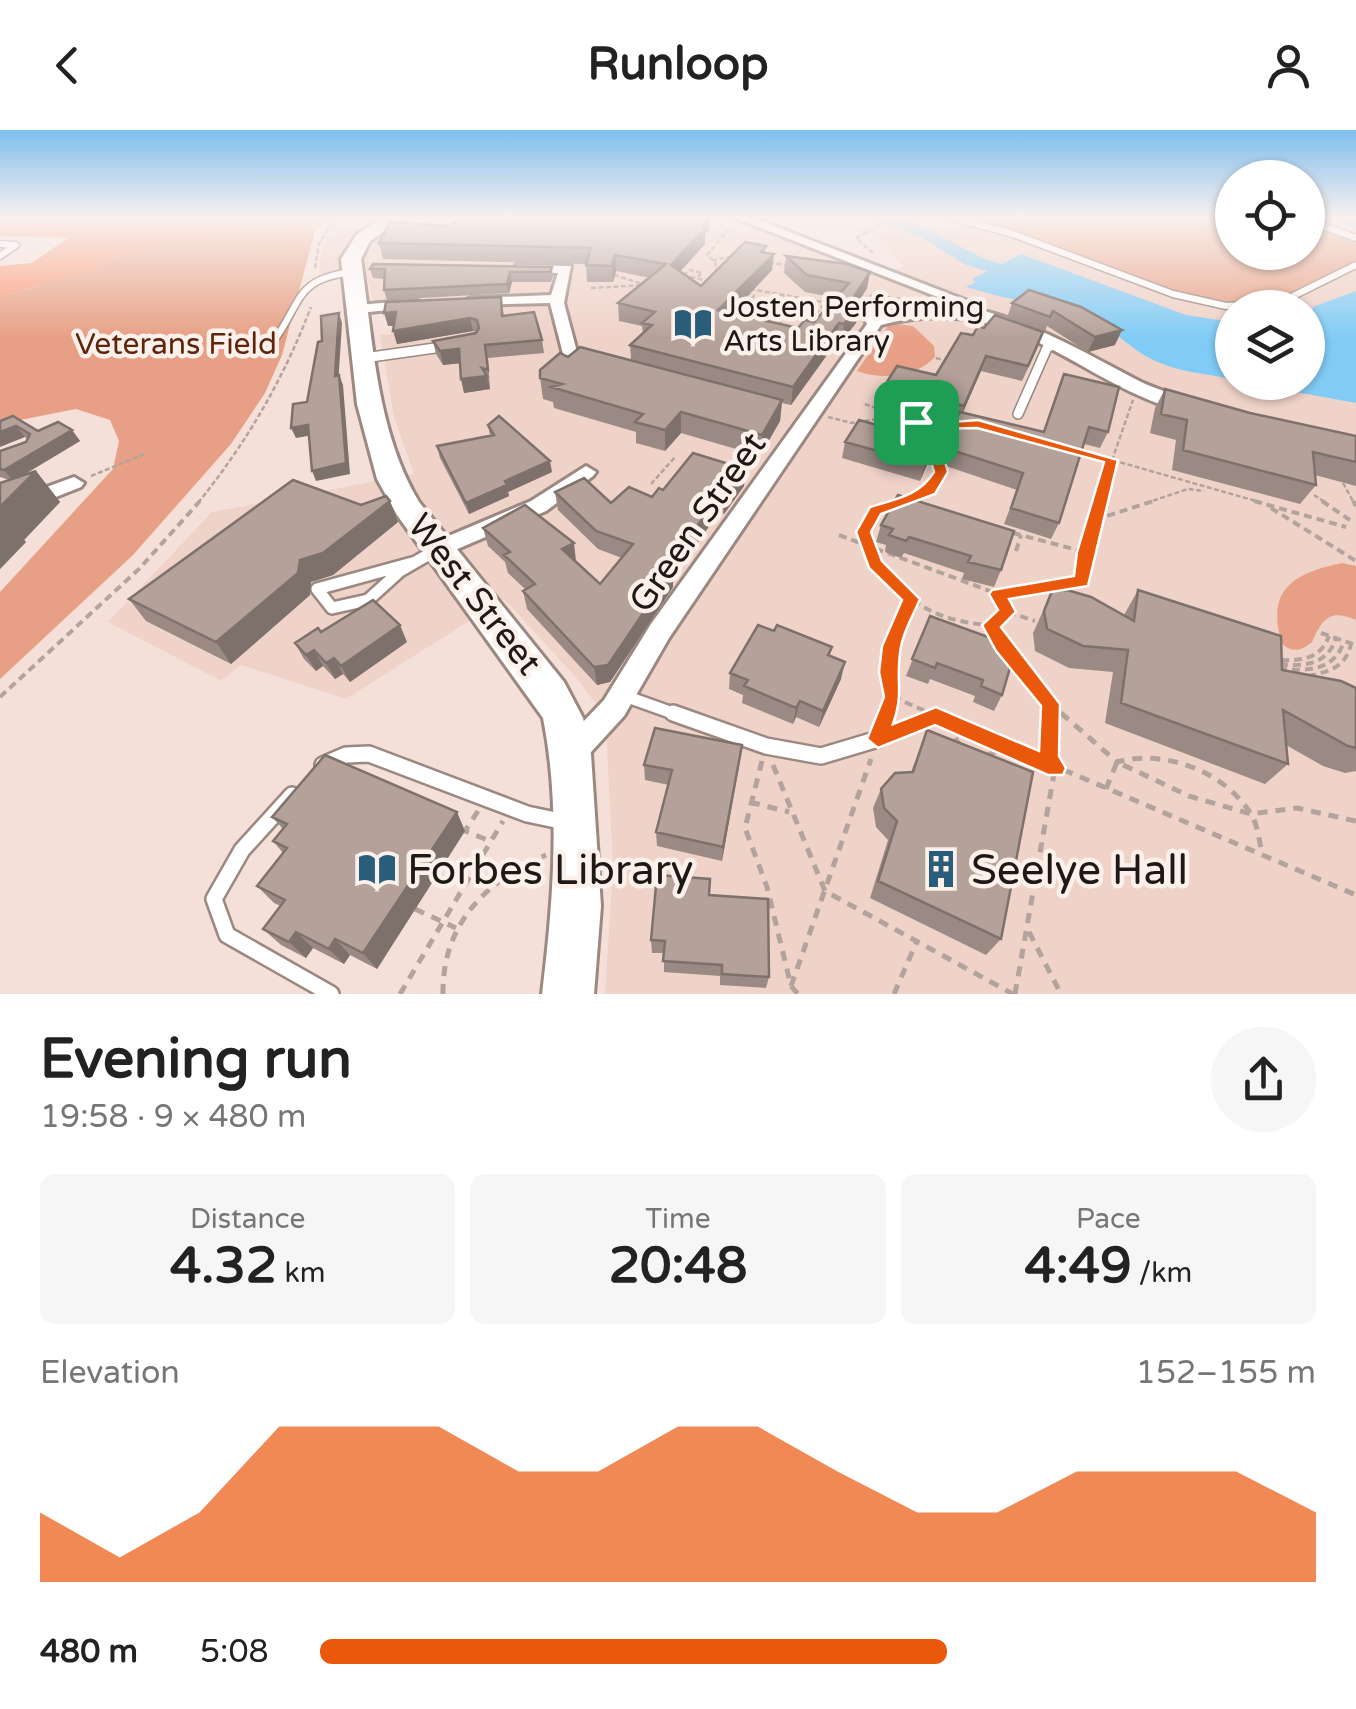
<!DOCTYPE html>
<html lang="en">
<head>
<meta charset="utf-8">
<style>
  body { margin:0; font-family:"Varela Round",sans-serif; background:#f6f6f6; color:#222; height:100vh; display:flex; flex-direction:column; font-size:38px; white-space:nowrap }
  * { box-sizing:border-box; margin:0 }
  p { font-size:32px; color:#767676 }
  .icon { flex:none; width:55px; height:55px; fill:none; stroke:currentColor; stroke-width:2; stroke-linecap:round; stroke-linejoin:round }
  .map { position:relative; height:864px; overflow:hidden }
  .drawer { display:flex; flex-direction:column; background:#fff; flex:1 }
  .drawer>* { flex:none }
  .tools { position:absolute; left:1215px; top:30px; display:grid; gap:20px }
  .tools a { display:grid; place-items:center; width:110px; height:110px; border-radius:50%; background:#fff; box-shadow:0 2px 8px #0004; font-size:50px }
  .pin { position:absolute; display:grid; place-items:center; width:85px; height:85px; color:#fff; margin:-42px; border-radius:20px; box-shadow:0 5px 15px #0006 }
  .round { display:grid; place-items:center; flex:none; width:105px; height:105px; border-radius:52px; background:#f6f6f6 }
  .head { display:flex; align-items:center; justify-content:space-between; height:170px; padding:0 40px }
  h1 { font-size:55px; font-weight:700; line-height:75px }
  .stats { display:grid; grid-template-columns:repeat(3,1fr); gap:15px; height:170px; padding:10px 40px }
  .stats div { display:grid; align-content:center; border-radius:15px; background:#f6f6f6; text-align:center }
  .stats b { font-size:50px; font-weight:700 }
  .stats small { font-size:28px; font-weight:400 }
  .stats p { font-size:28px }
  .chart { height:280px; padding:20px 40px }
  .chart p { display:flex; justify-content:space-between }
  .chart svg { width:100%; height:180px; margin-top:10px; fill:#ea580c; opacity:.7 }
  ul { padding:0 40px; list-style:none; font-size:32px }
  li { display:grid; grid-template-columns:160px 120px 1fr; align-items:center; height:75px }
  li i { height:25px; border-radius:12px; background:#ea580c }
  header { display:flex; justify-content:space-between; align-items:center; height:130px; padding:0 40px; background:#fff; font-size:45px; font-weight:700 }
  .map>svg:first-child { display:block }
</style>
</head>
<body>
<header><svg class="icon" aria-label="back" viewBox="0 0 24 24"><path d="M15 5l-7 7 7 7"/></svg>Runloop<svg class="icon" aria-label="person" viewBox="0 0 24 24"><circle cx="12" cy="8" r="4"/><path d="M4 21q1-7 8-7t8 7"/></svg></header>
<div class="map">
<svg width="1356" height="864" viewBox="0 0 1356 864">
  <rect width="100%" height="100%" fill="#f5e0d9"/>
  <!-- built -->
  <path fill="#efd2c8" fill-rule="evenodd" d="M338,87H751L889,141L904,136L873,106L854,100L877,87H1232V122H1308V87H1356V864H605L613,736L606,596L596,574L575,546L504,469L346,569L241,535L221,551L108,492L212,382L414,344L394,287L380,205L472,197L473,168L374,174L366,144L318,149L322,118ZM1232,178H1308V252H1232Z"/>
  <!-- green -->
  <path fill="#e7a085" d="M950,87H1232V122H1308V91L1356,108V135L1265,176L1202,172Z
    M250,94L315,101L282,225L265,263L231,314L133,425L0,549V462L113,339L119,311L110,290L76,279L0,294V167L98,139L113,128L156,115L205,111Z
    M890,193L913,196L934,216L935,227C915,248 881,250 857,241Z
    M1342,433L1356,436V490C1329,478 1322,490 1312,512C1301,521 1293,523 1282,514C1265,459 1294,443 1342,433Z"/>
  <!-- forest -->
  <path fill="#f79c79" d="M0,87H327L315,101L250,94L205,111L156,115L113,128L98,139L0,167V136L32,133L68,108L0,106Z"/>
  <!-- water -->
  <path fill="#81ccf6" d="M1021,124L1186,185L1232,192V249C1203,243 1172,242 1144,225C1129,216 1116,202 1100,195C1056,176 1011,171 966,157L976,152L972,149Z
    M1356,161V273L1246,253L1308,252V183L1315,176Z"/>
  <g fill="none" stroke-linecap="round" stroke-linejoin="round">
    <!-- river -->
    <path fill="#81ccf6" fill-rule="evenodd" d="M869,87C922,87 933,104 977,125C998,135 1023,140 1045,146L1048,151L1037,157L964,134L921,107Z
      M1330,87H1356V99Z"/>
    <!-- service-far3 casing -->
    <g stroke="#9b8881" stroke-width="9">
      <path id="service-far3" d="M950,87L1013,104L1173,164L1226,176L1279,173L1356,135
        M1308,91L1356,108
        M0,114L16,115L0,126
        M276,208C303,168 297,149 352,142"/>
    </g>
    <!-- service-far2 casing -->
    <g stroke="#9b8881" stroke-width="12">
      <path id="service-far2" d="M364,228L449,216
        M1018,284L1047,218L1055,213"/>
    </g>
    <!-- service-far1 casing -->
    <g stroke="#9b8881" stroke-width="16">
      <path id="service-far1" d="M412,433L317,459L332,478L368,470L400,441L438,419
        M622,565L681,586"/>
    </g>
    <!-- service casing -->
    <g stroke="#9b8881" stroke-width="20">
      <path id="service" d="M673,583L766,616L821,626L878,609
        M323,635L346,625L369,624L527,684L565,692
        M292,665L242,720L214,769L227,805L331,864"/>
    </g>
    <!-- minor casing -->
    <g stroke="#9b8881" stroke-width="6">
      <path id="minor" d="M733,87H751L978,175L966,178Z
        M516,135L571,136L564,173L577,222L602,229V235L564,228L550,173L468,175V169L473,168L551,165L558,143L521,142L516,141Z
        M873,167L902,171L909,179C984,160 1076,219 1141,252C1158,260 1182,266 1196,278L1187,283C1071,251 1017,160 881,195L669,508L624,586L581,633L571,637L561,633L557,624L561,615L604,570L651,494L867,194L859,178ZM876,176L892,178L894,180L878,187L874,179Z
        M416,170L423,174L421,177L358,183L351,179L358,175Z
        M586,336L596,342L593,346L546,381L448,423H432L429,418L432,413L531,371Z
        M74,347L84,353L81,357L0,389V374Z"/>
    </g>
    <!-- secondary casing -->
    <g stroke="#9b8881" stroke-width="6">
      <path id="secondary" d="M384,87H404L370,111L361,129C373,209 376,301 419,372L564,552L583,588L591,624L601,776L594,864H542C553,774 561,678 543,588L397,385L377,349L357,274L341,129L357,104Z"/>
    </g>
    <!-- path-far2 -->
    <path stroke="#b3a39d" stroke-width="2.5" stroke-dasharray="5 2.5" stroke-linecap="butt" d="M873,123L856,108L893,87
      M712,130L736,126
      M769,132L790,136
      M315,138L319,114L336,87
      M717,144L715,132L707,125L729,99
      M614,145L643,154
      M683,145L711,152
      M683,145L690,140L702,143L698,147
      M591,158L645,155
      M750,159L834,174
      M750,170L816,184L825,173
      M767,181L779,184
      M736,185L754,166L748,163
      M778,196L781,193L772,191L780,182L798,187L803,181
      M936,228L943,230
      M865,274L891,284
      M828,287L852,293L895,286L956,296
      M937,320L951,300
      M1077,320L1263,373
      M91,346L147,323
      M1343,353L1354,373
      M651,354L676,326
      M1314,365L1326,373
      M910,370L929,361L941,343L931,308L916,292
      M198,373C247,312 283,250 311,177
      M1097,373L1133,270
      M1146,373L1188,359L1204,361"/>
    <!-- path-far1 -->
    <path stroke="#b3a39d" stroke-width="4" stroke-dasharray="8 5" stroke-linecap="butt" d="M1254,371L1346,397
      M1322,371L1350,390
      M1353,371L1356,376
      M896,373C828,397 891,460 929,480C949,490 970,494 991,495L1002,516
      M1271,378L1356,431
      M1095,390L1153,371
      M868,391L885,397
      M1013,403L1085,422
      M839,405L998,464
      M1016,421L1021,405
      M1008,482L1035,491
      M991,495L1008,482L998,464L1082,451L1098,371
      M1321,503L1356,515
      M1011,527L1064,586
      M1281,530C1303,531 1321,528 1329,506
      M1280,534C1305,537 1328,534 1336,508
      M1279,538C1306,542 1335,541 1344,511
      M1308,546C1329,542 1346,537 1351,514
      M0,567L139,439L200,371
      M893,567L937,586
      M886,586L892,514L911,469
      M1050,586V574"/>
    <!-- path -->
    <path stroke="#b3a39d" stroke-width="5" stroke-dasharray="10 8" stroke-linecap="butt" d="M931,583L1356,765
      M1061,583L1117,632C1165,619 1224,641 1251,684C1258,695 1259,711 1262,723
      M884,592L887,583
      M947,592L959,615
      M894,603L936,586
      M988,625L1007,617
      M762,631L745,698L767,757L791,856L798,864
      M773,635L825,761L1013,864
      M1106,659L1117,632L1189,666L1251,684L1297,678L1356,691
      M750,672L789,682
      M478,681L465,701L490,711
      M415,779L456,798
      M1029,802L1061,864
      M791,856L871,629
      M400,864L503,691
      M443,864C442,795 485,751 546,725
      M894,864L917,811
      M1015,864L1055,638L1049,627L1050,583"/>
    <!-- service-far3 -->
    <use href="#service-far3" stroke="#fff" stroke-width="6"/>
    <!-- service-far2 -->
    <use href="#service-far2" stroke="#fff" stroke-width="9"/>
    <!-- service-far1 -->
    <use href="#service-far1" stroke="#fff" stroke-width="11"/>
    <!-- service -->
    <use href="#service" stroke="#fff" stroke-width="15"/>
    <!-- minor -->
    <use href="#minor" fill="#fff" fill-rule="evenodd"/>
    <!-- secondary -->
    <use href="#secondary" fill="#fff" fill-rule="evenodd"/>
  </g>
  <!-- wall -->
  <path fill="#9b8a84" d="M463,87H710L709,100L705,104V114L680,141L701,156L766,116L765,122L772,140L732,183L798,198L814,192L836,168L805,162L784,143L786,126L870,142L867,158L857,175H859L856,193L841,212L837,211L791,275L782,273L780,291L760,326L681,303L665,321L636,313V302L554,278L553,272L543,269L540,248L568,227L631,230L630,215L643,203L642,196L619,191L618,173L650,148L616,141L613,152H587L586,134L383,129L379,113L449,96Z
    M552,137L553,147L551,152H512L509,163L387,170L384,160V149L373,148L370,139Z
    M1029,160L1115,215L1088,222L1047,196L1045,202L1007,188L1012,173Z
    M501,167L504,186L542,210L544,223L488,228L490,259L464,263L460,233L443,235L436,224L433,211L476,202L473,201L397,214L394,196H388Z
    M961,203L1038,217L1022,251L981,241L963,282L1043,302L1064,244L1108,302L1100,318L1084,314L1059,393L1051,409L1004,394L1017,360L937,333L942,317L955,290L881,270L885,255L936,245Z
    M1165,259L1250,283L1356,306V356L1315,345L1316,355L1300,374L1172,340L1176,310L1150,303L1155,278Z
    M0,291L38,301L72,300L80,311L22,346L36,341L60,372L24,410L26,412L0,439L9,350L0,347V321L26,312L28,309Z
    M488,295L552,342L508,362L509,366L469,384L440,328L437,316L490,306Z
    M845,312L930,327L920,351L842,328Z
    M745,339L744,356L724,384L719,382L673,448V457L610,552L597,555L527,479L523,461L525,459L508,443L505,432L488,416L483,398L576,431L600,454L622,428L598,419L558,380L555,362L611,373L652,367L663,360Z
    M898,365L1001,440L994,457L962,449L964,443L904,423L901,428L885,422L886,415L876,412L881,395Z
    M398,392L333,445L311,452L310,465L231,534L146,491L129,469Z
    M1138,460L1282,540L1356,558V641L1345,643L1323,636L1286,615L1288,634L1265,654L1105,593L1113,542L1069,538L1035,521L1033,503L1052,461L1124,485Z
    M930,486L1002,565L994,581L973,572L975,566L930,549L928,554L906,546Z
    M774,501L832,517L830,526L841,549L819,597L796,587L793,594L742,573L743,565L729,559L730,543Z
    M321,502L407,512L350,552L343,544L335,549L323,536L316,541L304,529L295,513Z
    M927,600L1001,809L986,825L870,768L888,710L876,697L873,678L881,659L911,642Z
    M742,615L722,731L657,716L656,702L669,655L645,650L644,635Z
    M272,687L465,701L377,839L350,825L344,834L313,818L306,828L281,815L263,799L281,776L274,773L257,756L283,723L273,711L283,699Z
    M709,765L769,847L766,858L720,855V846L664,842V823H652L651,810Z"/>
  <!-- shaded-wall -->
  <path fill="#7e716b" d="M707,87H710L709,100L705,104V114L671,152V135L701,93Z
    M774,124L772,140L718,197V180Z
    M615,125L616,141L613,152L612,136Z
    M510,142L512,152L509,163L507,154Z
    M870,142L867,158L847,190L850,173Z
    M859,175L856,193L841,212L844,194Z
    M396,182L400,195L388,196L384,183Z
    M339,183L342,193L338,256L335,246Z
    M470,188L473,201L397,214L393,201Z
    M839,193L837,211L791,275L793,257Z
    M1122,200L1115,215L1088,222L1095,207Z
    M459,219L462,233L443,235L440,221Z
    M986,226L981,241L959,291L964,276Z
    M339,245L343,255L350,344L316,351L312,341Z
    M487,246L490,259L464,263L461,249Z
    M782,270L780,291L760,326L762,305Z
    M681,282V303L665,321V300Z
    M308,295L313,305L296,308L291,298Z
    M16,296L25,307L0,317V302Z
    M72,300L80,311L13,351L4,340Z
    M935,311L930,327L920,351L925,334Z
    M550,331L552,342L508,362L509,366L469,384L466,373L505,351Z
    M745,339L744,356L724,384L725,366Z
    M36,341L60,372L24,410L26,412L0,439V377Z
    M720,365L719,382L673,448V457L610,552L597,555L594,537Z
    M390,371L398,392L333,445L311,452L310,465L231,534L216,512L300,430Z
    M574,413L576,431L565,437L562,419Z
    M400,495L407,512L350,552L341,536Z
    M314,520L323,536L316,541L306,525Z
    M334,528L343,544L335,549L326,533Z
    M845,532L841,549L819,597L823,581Z
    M800,571L796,587L793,594L796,578Z
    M742,615L740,630L722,731L723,717Z
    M457,682L465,701L377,839L363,823Z
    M296,802L313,818L306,828L289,812Z
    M335,809L350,825L344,834L329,819Z"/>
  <!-- building -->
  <path fill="#b4a199" stroke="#7e716b" stroke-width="2.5" d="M463,87H707L701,93L705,98L671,135L701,156L745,112L766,116L761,122L774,124L718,180L798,198L805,190L814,192L849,153L807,145L786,126L847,134L870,142L850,173L859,175L844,194L839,193L793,257L630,215L652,195L642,193L655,182L618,173L666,134L615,125L612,136L586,135L591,118L379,113L390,92L449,96Z
    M373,134L552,137L550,142H510L507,154L384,160L385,139H370Z
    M1029,160L1081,177L1122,200L1095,207L1053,181L1050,187L1012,173Z
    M501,167L502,186L534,182L542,210L485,215L488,240L482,238L487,246L461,249L459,219L440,221L433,211L476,203L479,198L477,190L470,188L393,201L396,182L384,183L386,172Z
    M339,183L335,246L339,245L346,333L312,341L308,295L291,298L293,274L307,272L318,212L322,211L321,186Z
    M995,185L1043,202L1028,236L986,226L964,276L885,255L897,236L936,245L961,203L973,205L978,196L984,198Z
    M580,217L782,270L762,305L681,282L665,300L635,292L643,284L551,257L562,254L540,248V240L560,223L568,227Z
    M1064,244L1119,257L1108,302L1089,297L1059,393L1011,378L1023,343L942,317L960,282L1044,302Z
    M1165,259L1250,283L1356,306V332L1313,322L1316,355L1183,320L1187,290L1161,284Z
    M13,286L38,301L58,292L72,300L4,340L0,339V321L26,312L30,304L16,296L0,302V291Z
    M499,286L550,331L505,351L507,355L466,373L437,316L494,305L488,295Z
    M859,290L935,311L925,334L845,312Z
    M693,323L745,339L725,366L720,365L667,437L673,439L608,535L594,537L523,461L535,454L504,425L510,422L483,398L525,375L574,413L562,419L600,454L633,414L596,401L555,362L584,348L611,373L629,357L652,367L659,358L663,360Z
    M36,341L0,377V353Z
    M293,350L361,375L386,366L390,371L323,423L300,430L298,443L216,512L129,469Z
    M898,365L1014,401L1001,440L968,432L971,426L909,407L906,411L889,405L893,399L881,395Z
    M1067,460L1091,467L1134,491L1138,460L1281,506L1282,540L1341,551L1356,558V618L1348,616L1283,580L1288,634L1121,573L1128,520L1083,516L1047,499L1044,481L1052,461Z
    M373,470L400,495L341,536L334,528L326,533L314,520L306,525L295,513L318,498L321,502Z
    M930,486L1016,517L1002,565L981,556L983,550L937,533L935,538L912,529Z
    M758,495L774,501L777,495L832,517L828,525L845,532L823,581L800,571L796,578L744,556L748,550L730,543Z
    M655,598L742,615L723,717L656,702L672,640L644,635Z
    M927,600L1033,642L1001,809L878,751L897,691L884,678L881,659L895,643L913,642Z
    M325,625L457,682L363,823L335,809L329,819L296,802L289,812L263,799L285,770L257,756L287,718L273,711L287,694L272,687Z
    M657,745L710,749L709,765L768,769L769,847L722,844V835L663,831L665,811L651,810Z"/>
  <!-- sky -->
  <linearGradient id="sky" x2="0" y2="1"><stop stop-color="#7fbeee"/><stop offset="0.42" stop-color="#faf1ee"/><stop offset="1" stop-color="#faf1ee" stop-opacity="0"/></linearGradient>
  <rect width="1356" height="208" fill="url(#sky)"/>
  <!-- route -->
  <path fill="#ea580c" stroke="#fff" stroke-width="2.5" fill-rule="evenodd" d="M916,288L939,293L978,290L1118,330L1088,456L1009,469L1016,482L1001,497L1060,574L1059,626L1066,638L1063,645H1048L935,595L878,618L867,609L884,567L879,542L882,516L902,470L869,438L856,402L870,377C896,369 919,366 934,342L925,309L909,292ZM977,298L1104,332L1077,422L1074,446L992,460L989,464L998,480L982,495L996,521L1041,576L1039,621L936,577L893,594C904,563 896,553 900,523C902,504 913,486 920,469L882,431L871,402L881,384L935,364L948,342L938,308L930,299Z"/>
  <!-- icons -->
  <defs>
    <g id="library-bare" transform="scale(3)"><path d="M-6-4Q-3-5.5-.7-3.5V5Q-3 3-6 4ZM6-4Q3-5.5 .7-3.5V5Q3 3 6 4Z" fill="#295d79" stroke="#fcf0eb" stroke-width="2.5" paint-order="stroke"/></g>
    <g id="building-bare" transform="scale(3)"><path d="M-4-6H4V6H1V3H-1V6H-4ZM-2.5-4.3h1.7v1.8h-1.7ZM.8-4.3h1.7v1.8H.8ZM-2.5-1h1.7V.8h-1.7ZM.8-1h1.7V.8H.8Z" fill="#295d79" stroke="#fcf0eb" stroke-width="2.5" paint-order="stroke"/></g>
  </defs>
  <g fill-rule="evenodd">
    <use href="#library-bare" x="693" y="194"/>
    <use href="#library-bare" x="377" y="739"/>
    <use href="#building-bare" x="941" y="739"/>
  </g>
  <g text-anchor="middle" stroke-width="9" stroke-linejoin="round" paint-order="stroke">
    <!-- far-poi labels -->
    <g font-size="30" fill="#1f1815" stroke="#fcf0eb" text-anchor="start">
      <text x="723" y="187">Josten Performing<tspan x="723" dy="34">Arts Library</tspan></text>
    </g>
    <!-- far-park labels -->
    <g font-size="30" fill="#5e250d" stroke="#fcf0eb">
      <text x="176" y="224">Veterans Field</text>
    </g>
    <!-- street labels -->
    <g font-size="35" fill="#1f1815" stroke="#fcf0eb">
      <text transform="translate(697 392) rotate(-55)" y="12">Green Street</text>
      <text transform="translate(475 464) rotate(52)" y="12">West Street</text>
    </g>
    <!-- near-poi labels -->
    <g font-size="42" fill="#1f1815" stroke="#fcf0eb" text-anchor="start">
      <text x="407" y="754">Forbes Library</text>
      <text x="971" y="754">Seelye Hall</text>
    </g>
  </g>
</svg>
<div class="tools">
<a><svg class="icon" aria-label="locate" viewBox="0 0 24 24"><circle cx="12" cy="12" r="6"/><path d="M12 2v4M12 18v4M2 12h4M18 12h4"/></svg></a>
<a><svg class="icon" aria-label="layers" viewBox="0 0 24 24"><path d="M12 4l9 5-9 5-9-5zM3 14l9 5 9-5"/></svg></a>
</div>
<div class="pin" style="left:916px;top:292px;background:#1e9e55"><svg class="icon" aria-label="arrive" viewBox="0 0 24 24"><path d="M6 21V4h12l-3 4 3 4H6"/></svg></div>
</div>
<section class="drawer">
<div class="head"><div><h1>Evening run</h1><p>19:58 · 9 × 480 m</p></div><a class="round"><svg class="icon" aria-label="share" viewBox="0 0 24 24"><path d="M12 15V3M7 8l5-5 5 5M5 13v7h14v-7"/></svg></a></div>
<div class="stats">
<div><p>Distance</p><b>4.32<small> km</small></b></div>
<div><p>Time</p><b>20:48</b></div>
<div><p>Pace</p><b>4:49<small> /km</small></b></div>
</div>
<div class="chart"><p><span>Elevation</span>152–155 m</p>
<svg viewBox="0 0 160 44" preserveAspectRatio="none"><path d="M0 44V27L10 38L20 27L30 6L40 6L50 6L60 17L70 17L80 6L90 6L100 17L110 27L120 27L130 17L140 17L150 17L160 27V44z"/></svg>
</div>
<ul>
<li><b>480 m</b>5:08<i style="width:63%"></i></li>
</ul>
</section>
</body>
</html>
